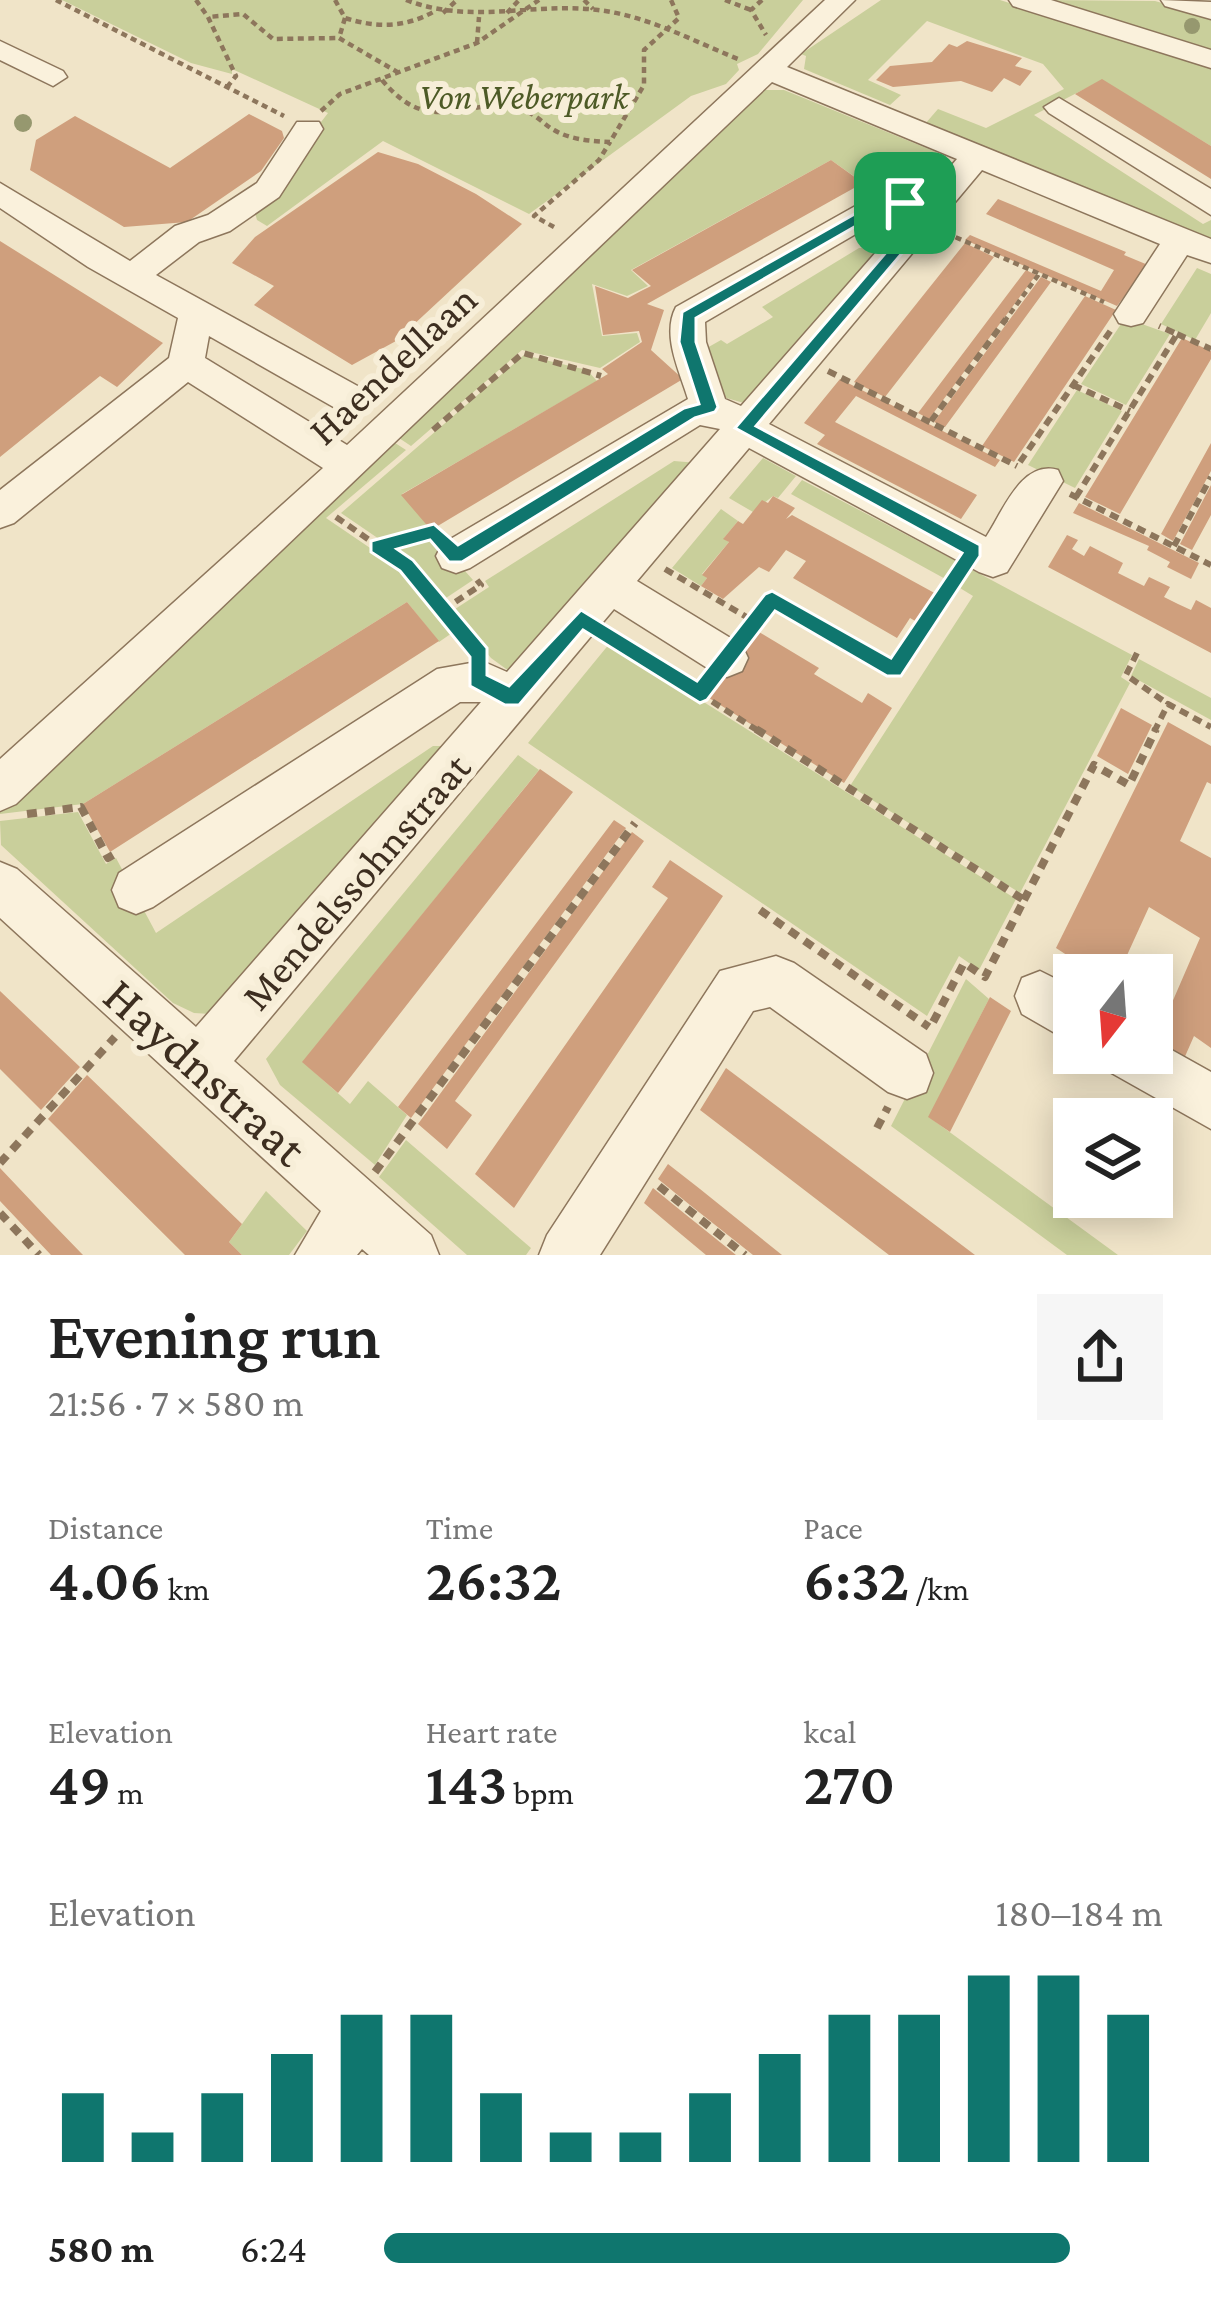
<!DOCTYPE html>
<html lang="en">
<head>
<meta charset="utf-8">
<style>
  body { margin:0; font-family:"Crimson Pro",serif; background:#f6f6f6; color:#222; height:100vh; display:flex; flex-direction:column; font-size:45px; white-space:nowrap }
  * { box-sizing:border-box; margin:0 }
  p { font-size:39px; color:#767676 }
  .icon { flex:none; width:66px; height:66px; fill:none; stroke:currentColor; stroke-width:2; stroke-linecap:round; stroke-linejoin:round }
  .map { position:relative; height:1255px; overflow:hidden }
  .drawer { display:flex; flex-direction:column; background:#fff; flex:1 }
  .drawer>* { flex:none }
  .needle { width:78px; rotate:197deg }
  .controls { position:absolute; left:1053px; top:954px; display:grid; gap:24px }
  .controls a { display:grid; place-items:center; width:120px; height:120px; border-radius:0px; background:#fff; box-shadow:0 6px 30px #0003; font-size:60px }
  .pin { position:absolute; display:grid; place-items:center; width:102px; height:102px; color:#fff; margin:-51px; border-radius:24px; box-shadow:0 6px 18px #0006 }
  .round { display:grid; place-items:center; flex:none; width:126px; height:126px; border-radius:0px; background:#f6f6f6 }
  .head { display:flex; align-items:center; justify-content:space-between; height:204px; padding:0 48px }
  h1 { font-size:66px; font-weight:600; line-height:90px }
  .stats { display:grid; grid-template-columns:repeat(3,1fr); gap:18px; height:204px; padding:12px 48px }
  .stats div { display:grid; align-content:center }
  .stats b { font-size:60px; font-weight:600 }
  .stats small { font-size:33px; font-weight:400 }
  .stats p { font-size:33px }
  .chart { height:336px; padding:24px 48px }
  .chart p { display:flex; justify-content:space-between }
  .chart svg { width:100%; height:216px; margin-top:12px; stroke:#0f766e; stroke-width:6 }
  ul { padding:0 48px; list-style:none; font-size:39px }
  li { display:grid; grid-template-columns:192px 144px 1fr; align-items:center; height:90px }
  li i { height:30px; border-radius:15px; background:#0f766e }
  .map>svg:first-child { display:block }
</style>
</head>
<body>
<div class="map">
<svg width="1211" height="1255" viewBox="0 0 1211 1255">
  <rect width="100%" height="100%" fill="#f0e4c8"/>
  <!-- green -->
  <path fill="#c9cf9b" d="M62,0H803L758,54L737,64L739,70L726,84L691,96L529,214L383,141L267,226L257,220L254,209L328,113L232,69V74L191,63Z
    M881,0H1000L1211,66V146L1102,80L1034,115L1203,224L1211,220V245L925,124L938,109L986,128L1064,89L1043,64L927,21L868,80L901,95L890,105L804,69L806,56L801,54Z
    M1042,0L1155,1L1211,17V53Z
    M763,90H784L936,152L946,165L919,197L900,191H875L831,160L631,270L648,286L627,296L592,284L602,336L637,333L640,342L600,368L522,350L411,446L396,436Z
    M886,247L744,403L716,395L698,353L721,340L727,344L773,317L762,307L859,248Z
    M1197,268L1211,274V313L1195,340L1161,324Z
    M1125,318L1170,334L1126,405L1081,384Z
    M524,355L587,370L597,381L402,494L431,529L382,541L341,513Z
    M1077,390L1122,411L1075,488L1028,465Z
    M392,441L406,450L326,518L401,569L452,633L439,642L407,602L83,804L0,814V806Z
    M763,458L796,476L778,498L773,496L753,512L729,498Z
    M674,461L698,463L516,676L491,658L452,611L489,587L485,581Z
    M802,480L960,563L949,581L791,494Z
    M721,509L738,521L724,538L729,542L702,574L707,578L701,586L672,568Z
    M433,535L473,580L443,600L412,562L389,547Z
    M967,567L1132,655L1121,677L1130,683L1020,893L850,786L973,596L955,585Z
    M610,643L1016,899L979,970L959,956L927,1016L528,743Z
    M1139,659L1211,698V720L1131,676Z
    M433,746H445L210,1014L194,1013L173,1003L1,845L0,821L78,812L106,864L116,858L156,933Z
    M518,755L539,770L303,1062L350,1104L368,1081L407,1115L375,1165L280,1085L266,1059Z
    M966,979L989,999L929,1117L1118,1255H1067L891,1126Z
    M406,1140L531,1248L526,1255H467L379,1177Z
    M266,1191L307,1231L289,1255H242L229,1242Z"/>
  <!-- building -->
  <path fill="#cf9f7d" d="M967,41L1022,58L1015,66L1032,71L1020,86L1004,78L992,92L961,81L893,87L876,80L890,66L932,62L949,44L957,47Z
    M1102,79L1211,146V179L1075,94Z
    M249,114L282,131L284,138L261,171L187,222L124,227L30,170L36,140L75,116L170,168Z
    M378,152L418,164L476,194L522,224L396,341L352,365L254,305L274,286L232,263L255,237Z
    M831,160L863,183L647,304L664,310L651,350L683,379L431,530L401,495L608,374L602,369L642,342L639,331L603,335L595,286L628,298L641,291L651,286L632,270Z
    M998,199L1126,252L1124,255L1148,265L1117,306L965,240L970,235L1101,291L1114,270L986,214Z
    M0,241L163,343L117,387L100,376L0,457Z
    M965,243L994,257L885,397L854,382Z
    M1026,270L1036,275L929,419L918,413Z
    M1041,277L1051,282L945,427L934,422Z
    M1085,296L1116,310L1014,462L982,446Z
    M1182,338L1211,351V359L1120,514L1085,497Z
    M840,379L1000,460L995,467L856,396L835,422L977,495L961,519L817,444L825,435L804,423Z
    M1211,443V471L1173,541L1161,534Z
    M1211,485V515L1192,550L1180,544Z
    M773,496L795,508L786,519L792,515L940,596L922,625L910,618L897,638L793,578L806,561L786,550L769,572L759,567L723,599L701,586L707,578L702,575L729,542L723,539L738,521L743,524L762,500L768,503Z
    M1079,503L1199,563L1191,579L1167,567L1170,562L1147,550L1149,546L1073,513Z
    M1067,535L1078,540L1072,549L1084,556L1090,546L1123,563L1118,573L1144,586L1149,577L1170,587L1164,597L1178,604L1191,610L1196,600L1211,608V653L1048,567Z
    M407,602L439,641L110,852L83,804Z
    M759,632L819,668L814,674L862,703L868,693L892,708L844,783L706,696Z
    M1121,708L1152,725L1128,774L1097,756Z
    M1168,722L1211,746V784L1207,782L1180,841L1211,858V1048L1194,1036L1183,1061L1152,1041V994L1171,1005L1200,938L1149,907L1118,975H1077L1082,965L1056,948Z
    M540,769L573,792L338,1093L302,1062Z
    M614,820L626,828L411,1118L398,1107Z
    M632,832L644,841L455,1101L472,1115L447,1149L418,1124Z
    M670,860L723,896L514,1208L475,1174L668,898L652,887Z
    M0,991L80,1067L41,1110L0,1069Z
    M990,997L1011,1011L950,1132L928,1117Z
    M726,1068L922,1215L975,1255H889L700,1110Z
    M87,1075L242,1224L229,1242L242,1255H185L48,1119Z
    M668,1164L700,1189L782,1255H753L690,1205L658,1179Z
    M0,1168L51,1222L83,1255H51L0,1201Z
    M653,1188L685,1214L736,1255H706L676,1230L644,1203Z"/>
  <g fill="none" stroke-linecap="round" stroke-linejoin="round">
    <!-- minor casing -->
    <g stroke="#8d765c" stroke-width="3">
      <path id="minor" d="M825,0H855L787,67L1211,239V263L1187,255L1143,323L1131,326L1119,323L1114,314L1160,244L982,170L769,424L986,537C1003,511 1022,459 1058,470L1063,481L1007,572L993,577L979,572L749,448L637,581L742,645L748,658L742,671L727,677L712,671L614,609L234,1061L431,1235L439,1255H369L362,1249L357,1255H295L321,1211L0,918V862L17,869L196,1027L481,702H460L153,907L136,914L119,907L112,890L119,873L437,669L482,661L507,672L720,429L700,425L470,568L456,573L442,568L436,556L442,544L688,399C680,372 661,335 676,307L875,195L886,191L921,200L957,159L772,82L16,804L0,811V759L323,468L188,382L14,523L0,528V490L169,358L178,318L88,267L0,208V183L130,261L175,226L208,215L257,183L297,122H319L323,129L279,197L230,231L199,242L156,275L363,389L368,399L363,409L350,413L337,409L209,336L205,358L347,445ZM890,214L906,218L741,406L725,399L706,342L705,322Z
        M1009,0H1051L1211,50V68L1013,6Z
        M1161,0L1211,2V19L1165,6Z
        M0,41L63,71L67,77L53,86L0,60Z
        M1059,98L1211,189V215L1049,113L1044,107Z
        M776,956L794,963L926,1054L933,1073L926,1092L907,1099L888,1092L770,1007L753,1011L600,1255H539L547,1235L720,971Z
        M1040,971L1074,988V1044L1022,1014L1015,996L1022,978Z
        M1152,1039L1211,1072V1129L1108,1071L1100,1053H1152Z"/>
    </g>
    <!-- path-far2 -->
    <path stroke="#8d765c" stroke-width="4.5" stroke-dasharray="6 4.5" stroke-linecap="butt" d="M56,0L284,116
      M196,0L208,17
      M335,0L345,18C377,28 405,28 435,11
      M406,0C471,25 532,2 598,10C648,16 693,41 738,59
      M584,0L593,9
      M725,0L751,10
      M762,0L751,10L766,35
      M443,13L457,0
      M507,13L519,0
      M345,18L339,38L399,73
      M477,43L479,17
      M382,80C432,140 462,94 522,110C535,113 543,124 554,130C571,140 591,141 610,142L644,85V50L679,18L671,0
      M227,87L236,76L208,17L243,14L273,39L339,38
      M321,111L340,94L477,43L539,0
      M554,227L534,216L599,160L610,142
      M946,233L1104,302
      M1004,322L1039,274"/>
    <!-- path-far1 -->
    <path stroke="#8d765c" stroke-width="6" stroke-dasharray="9 6" stroke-linecap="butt" d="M1177,334L1211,349
      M828,371L1017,466
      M1073,385L1130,411
      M931,421L1006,319
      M433,430L523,353L601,376
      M1020,462L1111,330
      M1070,494L1211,565
      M1076,497L1177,334L1159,326
      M336,517L378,546L432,533
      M378,546L407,566L474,647
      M1174,546L1211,477
      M665,569L755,622
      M443,610L481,585L477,580
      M746,634L772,599L894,670L958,574
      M611,637L760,732
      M1137,653L1126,675L1168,704
      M1154,732L1168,704L1211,727"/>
    <!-- path -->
    <path stroke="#8d765c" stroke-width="8" stroke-dasharray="10 8" stroke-linecap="butt" d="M756,729L1024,900L985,977L964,963L930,1028
      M27,814L81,807L108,858L113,855
      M1024,900L1094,765L1129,785L1156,729
      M760,910L929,1027
      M877,1128L888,1107
      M0,1163L115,1037
      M375,1172L635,823
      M659,1186L745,1255
      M0,1213L39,1255"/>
    <!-- minor -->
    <use href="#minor" fill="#faf1dc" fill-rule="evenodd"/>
  </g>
  <!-- trees -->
  <g fill="#96986f">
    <circle cx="1192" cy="26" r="8"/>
    <circle cx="23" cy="123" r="9"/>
  </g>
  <!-- route -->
  <path fill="#0f766e" stroke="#fff" stroke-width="3" fill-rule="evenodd" d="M905,198L936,213L756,426L980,545V556L901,676H887L775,611L707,700L700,703L583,630L519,705H505L470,686V657L400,571L371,552V541L434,524L458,545L684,408L699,404L679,342L682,312L881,199ZM889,207L919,214L735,428L962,553L891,658L772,591L765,594L697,681L581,610L509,686L487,675V648L413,560L397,549L430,540L449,562H462L695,418L715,412L718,407L696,342V318Z"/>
  <g text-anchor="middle" stroke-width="12" stroke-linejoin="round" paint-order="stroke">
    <!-- far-park labels -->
    <g font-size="36" font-style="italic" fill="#4d5a26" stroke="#f7eed8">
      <text x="524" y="109">Von Weberpark</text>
    </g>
    <!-- street labels -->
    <g font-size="42" fill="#3d2e20" stroke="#f7eed8">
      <text transform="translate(392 364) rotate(-43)" y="15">Haendellaan</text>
      <text transform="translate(355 881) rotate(-49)" y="15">Mendelssohnstraat</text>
    </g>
    <!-- near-street labels -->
    <g font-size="51" fill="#3d2e20" stroke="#f7eed8">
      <text transform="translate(206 1071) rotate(42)" y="18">Haydnstraat</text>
    </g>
  </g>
</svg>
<div class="controls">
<a><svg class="needle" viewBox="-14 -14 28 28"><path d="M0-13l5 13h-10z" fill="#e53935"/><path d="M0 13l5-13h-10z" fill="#767676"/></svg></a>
<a><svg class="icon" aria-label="layers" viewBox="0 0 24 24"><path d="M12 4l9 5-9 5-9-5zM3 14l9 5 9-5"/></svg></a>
</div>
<div class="pin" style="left:905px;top:203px;background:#1e9e55"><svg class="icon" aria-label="arrive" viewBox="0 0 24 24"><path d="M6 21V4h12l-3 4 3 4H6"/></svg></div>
</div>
<section class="drawer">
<div class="head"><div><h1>Evening run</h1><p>21:56 · 7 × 580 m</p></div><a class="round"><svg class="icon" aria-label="share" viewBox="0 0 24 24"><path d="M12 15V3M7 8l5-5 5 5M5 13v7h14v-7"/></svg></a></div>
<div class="stats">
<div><p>Distance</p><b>4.06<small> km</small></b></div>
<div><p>Time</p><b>26:32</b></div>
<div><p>Pace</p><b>6:32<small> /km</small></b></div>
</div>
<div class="stats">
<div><p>Elevation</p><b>49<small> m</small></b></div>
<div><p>Heart rate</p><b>143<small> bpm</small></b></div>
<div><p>kcal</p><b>270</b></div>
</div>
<div class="chart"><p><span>Elevation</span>180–184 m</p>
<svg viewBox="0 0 160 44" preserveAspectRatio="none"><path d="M5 44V30M15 44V38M25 44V30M35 44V22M45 44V14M55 44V14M65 44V30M75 44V38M85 44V38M95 44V30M105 44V22M115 44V14M125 44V14M135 44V6M145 44V6M155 44V14"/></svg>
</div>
<ul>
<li><b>580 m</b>6:24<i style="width:88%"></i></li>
</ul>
</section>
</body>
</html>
